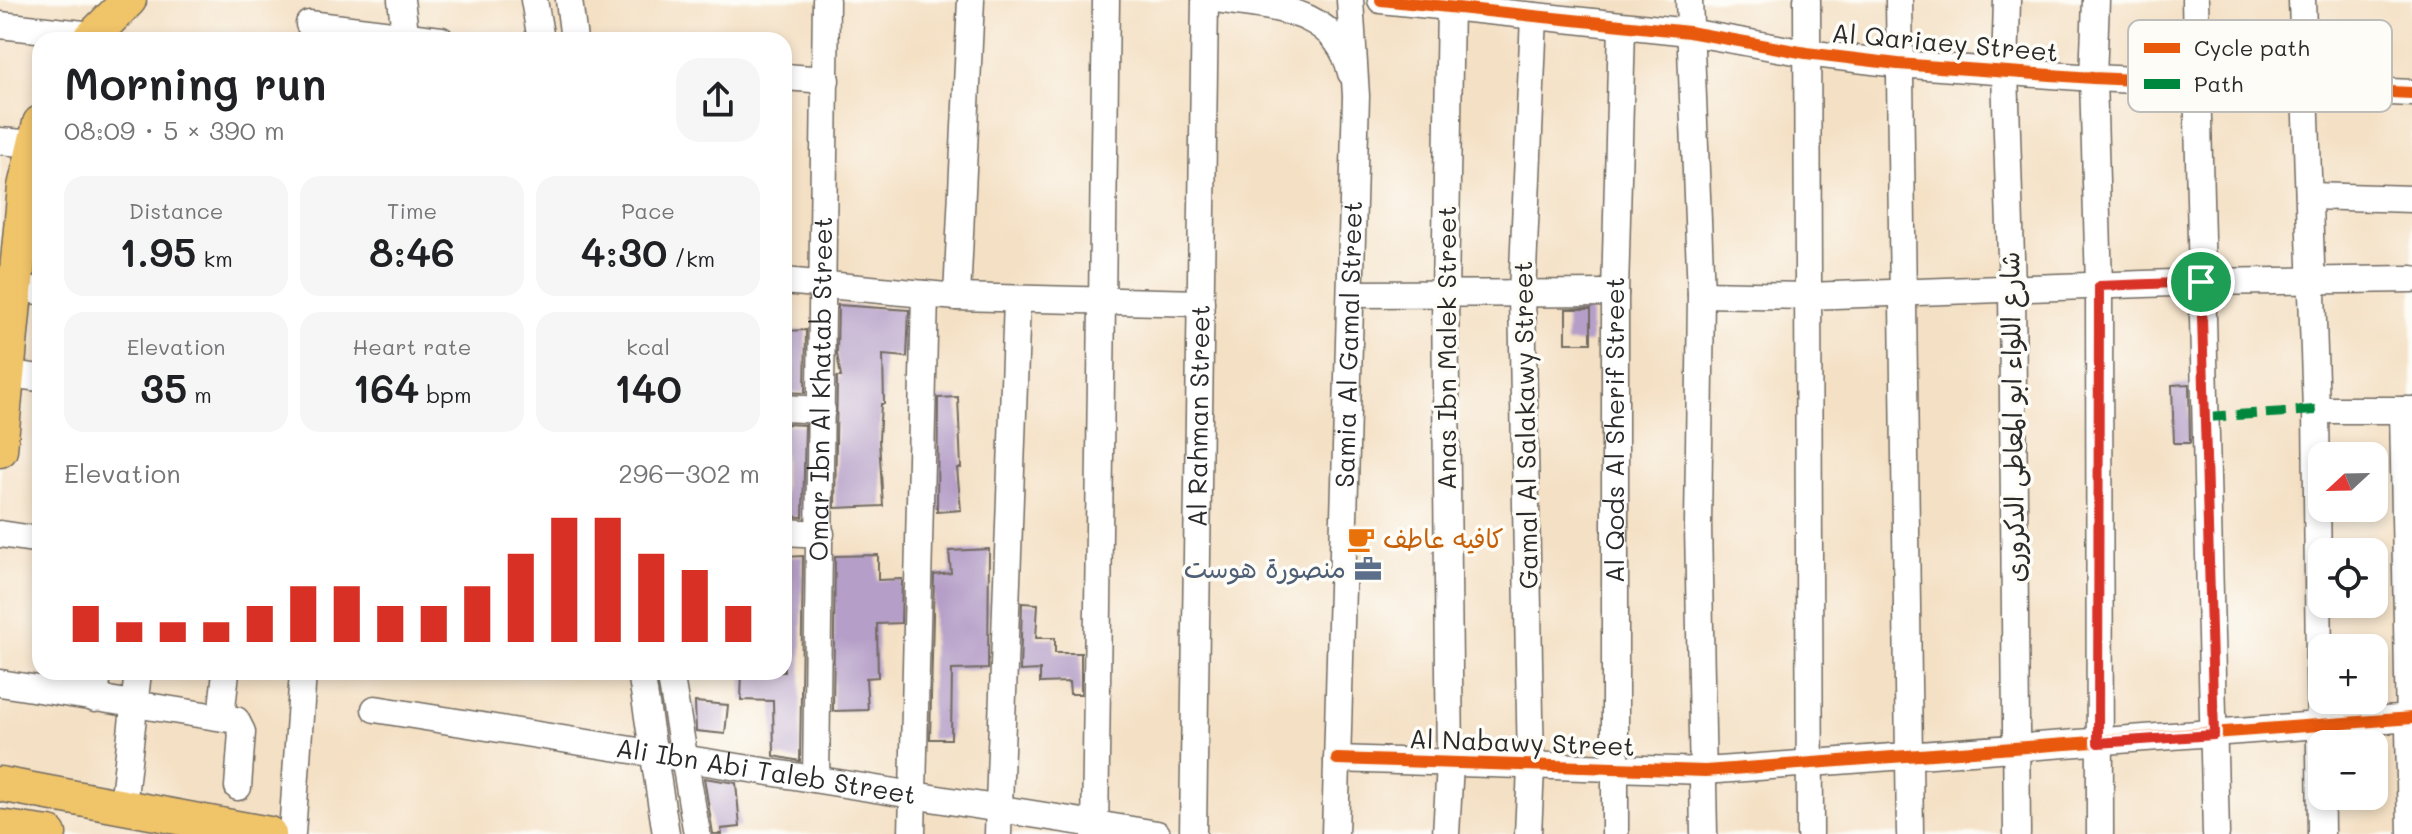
<!DOCTYPE html>
<html lang="en">
<head>
<meta charset="utf-8">
<style>
  body { margin:0; font-family:Mali,"Playpen Sans Arabic",sans-serif; background:#f6f6f6; color:#202124; height:100vh; display:flex; flex-direction:column; font-size:30px; white-space:nowrap }
  * { box-sizing:border-box; margin:0 }
  p { font-size:26px; color:#757577 }
  .icon { flex:none; width:44px; height:44px; fill:none; stroke:currentColor; stroke-width:2; stroke-linecap:round; stroke-linejoin:round }
  .map { position:relative; flex:1; overflow:hidden }
  .panel { position:absolute; left:32px; top:32px; width:760px; height:648px; display:flex; flex-direction:column; background:#fff; border-radius:24px; box-shadow:0 4px 12px #0003 }
  .panel>* { flex:none }
  .needle { width:52px; rotate:248deg }
  .fabs { position:absolute; left:2308px; top:442px; display:grid; gap:16px }
  .fabs a { display:grid; place-items:center; width:80px; height:80px; border-radius:16px; background:#fff; box-shadow:0 4px 12px #0003; font-size:40px }
  .pin { position:absolute; display:grid; place-items:center; width:68px; height:68px; color:#fff; margin:-34px; border:4px solid #fff; border-radius:50%; box-shadow:0 2px 8px #0007 }
  .round { display:grid; place-items:center; flex:none; width:84px; height:84px; border-radius:24px; background:#f6f6f6 }
  .headline { display:flex; align-items:center; justify-content:space-between; height:136px; padding:0 32px }
  h1 { font-size:44px; font-weight:600; line-height:60px }
  .figures { display:grid; grid-template-columns:repeat(3,1fr); gap:12px; height:136px; padding:8px 32px }
  .figures div { display:grid; align-content:center; border-radius:20px; background:#f6f6f6; text-align:center }
  .figures b { font-size:40px; font-weight:600 }
  .figures small { font-size:22px; font-weight:400 }
  .figures p { font-size:22px }
  .chart { height:224px; padding:16px 32px }
  .chart p { display:flex; justify-content:space-between }
  .chart svg { width:100%; height:144px; margin-top:8px; stroke:#d93025; stroke-width:6 }
  .map>svg:first-child { display:block }
</style>
</head>
<body>
<div class="map">
<svg width="2412" height="834" viewBox="0 0 2412 834">
  <rect width="100%" height="100%" fill="#fdfcf7"/>
  <filter id="ink" filterUnits="userSpaceOnUse"><feTurbulence type="fractalNoise" baseFrequency=".0125" numOctaves="2"/><feDisplacementMap in="SourceGraphic" scale="16" xChannelSelector="R" yChannelSelector="G"/><feConvolveMatrix kernelMatrix="1 2 1 2 8 2 1 2 1" color-interpolation-filters="sRGB"/></filter>
  <filter id="wash" filterUnits="userSpaceOnUse"><feTurbulence type="fractalNoise" baseFrequency=".006" numOctaves="4" result="noise"/><feDisplacementMap in="SourceGraphic" scale="32" xChannelSelector="R" yChannelSelector="G"/><feGaussianBlur stdDeviation="1.8" result="paint"/><feColorMatrix in="noise" values="0 0 0 0 0 0 0 0 0 0 0 0 0 0 0 0 0 1.4 0 .05"/><feComposite in="paint" operator="in"/></filter>
  <g filter="url(#wash)">
    <rect width="100%" height="100%" fill="#f4e0c4"/>
    <g id="blocks">
      <!-- building -->
      <path fill="#b59fc8" d="M838,305L909,310L907,357L883,355L884,404H881L879,440L883,506L835,508L837,377H841L837,354Z
        M1566,309H1591V343H1566Z
        M806,330L805,393L784,392V331Z
        M2189,384L2190,443H2174L2172,385Z
        M958,397L961,468H957L961,510L937,512L938,398Z
        M784,424L805,425L803,517L784,516Z
        M989,549L988,669L952,670L951,739H930L934,575L951,573L949,551Z
        M878,555V580L902,579L901,623L877,624L878,677L866,678L868,710L833,711L835,556Z
        M803,556L800,761L774,756L773,701L741,700L742,672H784V557Z
        M1022,603L1038,604L1036,638H1055V653H1081V694H1070L1069,682L1040,683V670L1020,671Z
        M695,702L728,705L725,734L696,731Z
        M704,778L736,783L740,827L721,829L722,834H713Z"/>
    </g>
  </g>
  <g filter="url(#ink)">
    <use href="#blocks" fill-opacity="0" stroke="#716a61" stroke-width="2"/>
    <g fill="none" stroke-linecap="round" stroke-linejoin="round">
      <!-- minor casing -->
      <g stroke="#716a61" stroke-width="29">
        <g id="minor">
          <path d="M401,0L406,40"/>
          <path d="M534,0L541,40"/>
          <path d="M569,0L574,40"/>
          <path d="M1222,0C1275,8 1337,9 1351,73"/>
          <path d="M1381,0L1689,32L1806,53L1898,64L2093,78L2412,93"/>
          <path d="M1689,0L1701,294L1698,526L1704,834"/>
          <path d="M1807,0L1810,834"/>
          <path d="M1899,0L1910,834"/>
          <path d="M2007,0L2005,72L2012,288L2017,834"/>
          <path d="M2096,0L2093,78L2099,286L2100,834"/>
          <path d="M2195,0L2216,834"/>
          <path d="M2302,0L2316,410L2321,834"/>
          <path d="M309,24L441,40"/>
          <path d="M0,25L93,35"/>
          <path d="M784,77L826,80"/>
          <path d="M0,141L34,144"/>
          <path d="M2310,196L2412,199"/>
          <path d="M784,281L957,297L1201,303"/>
          <path d="M17,288L40,291"/>
          <path d="M1351,294L1615,293"/>
          <path d="M1701,294L1807,296L2201,282L2412,279"/>
          <path d="M957,297L971,0"/>
          <path d="M9,374L40,378"/>
          <path d="M784,408L822,410"/>
          <path d="M2316,410H2412"/>
          <path d="M2403,410L2411,834"/>
          <path d="M784,532L821,534"/>
          <path d="M0,534L40,540"/>
          <path d="M641,672L666,834"/>
          <path d="M670,672L697,834"/>
          <path d="M0,683L236,720L242,732L238,787"/>
          <path d="M95,699L98,672"/>
          <path id="s1" d="M375,709L1157,834"/>
          <path d="M221,717L226,672"/>
          <path d="M1337,759L1705,771L2412,718"/>
          <path id="s2" d="M816,779L826,0"/>
          <path d="M123,806L138,672"/>
          <path d="M292,834L303,672"/>
          <path d="M912,834L925,294"/>
          <path d="M998,834L1017,300"/>
          <path d="M1095,834L1106,0"/>
          <path id="s3" d="M1193,834L1205,0"/>
          <path id="s4" d="M1335,834L1356,96L1350,0"/>
          <path d="M1446,834L1450,764L1445,294L1450,6"/>
          <path d="M1528,834L1531,768L1522,294L1534,16"/>
          <path id="s5" d="M1615,834V293L1622,26"/>
        </g>
      </g>
      <!-- major casing -->
      <g stroke="#716a61" stroke-width="37">
        <path id="major" d="M89,40L129,0
          M0,450L25,187L40,123
          M0,784L269,834
          M0,827L49,834"/>
      </g>
      <!-- minor -->
      <use href="#minor" stroke="#fff" stroke-width="26"/>
      <!-- major -->
      <use href="#major" stroke="#f0c469" stroke-width="34"/>
      <!-- quiet -->
      <path stroke="#00873e" stroke-width="10" stroke-dasharray="20 10" stroke-linecap="butt" d="M2206,417L2316,410"/>
      <!-- cycleway casing -->
      <g stroke="#fdfcf7" stroke-width="17">
        <path id="cycleway" d="M1381,0L1689,32L1806,53L1898,64L2093,78L2412,93
          M1337,759L1705,771L2412,718"/>
      </g>
      <!-- cycleway -->
      <use href="#cycleway" stroke="#e8590c" stroke-width="12"/>
    </g>
  </g>
  <g fill="none" stroke-linecap="round" stroke-linejoin="round" filter="url(#ink)">
    <!-- route casing -->
    <g stroke="#fff" stroke-width="16">
      <path id="route" d="M2201,282L2214,735L2098,743L2099,286Z"/>
    </g>
    <!-- route -->
    <use href="#route" stroke="#d93025" stroke-width="10"/>
  </g>
  <!-- icons -->
  <defs>
    <g id="cafe-bare" transform="scale(2.16)"><path d="M-5.5-4.5H6V0H3Q3 3.5 0 3.5H-2.5Q-5.5 3.5-5.5 0ZM3-3.2v2h1.7v-2ZM-6 4.5H4V6H-6Z" fill="#e8710a" stroke="#fdfcf7" stroke-width="2.5" paint-order="stroke"/></g>
    <g id="office-bare" transform="scale(2.16)"><path d="M-6-3h4V-5.5h4V-3h4V5H-6ZM-1-4.5V-3h2v-1.5ZM-6 0V1H6V0Z" fill="#5c6f8a" stroke="#fdfcf7" stroke-width="2.5" paint-order="stroke"/></g>
  </defs>
  <g fill-rule="evenodd">
    <use href="#cafe-bare" x="1361" y="539"/>
    <use href="#office-bare" x="1368" y="569"/>
  </g>
  <g text-anchor="middle" stroke-width="7" stroke-linejoin="round" paint-order="stroke">
    <!-- street labels -->
    <g font-size="26" fill="#2b2b2b" stroke="#fdfcf7">
      <text transform="translate(1945 43) rotate(5)" y="9">Al Qariaey Street</text>
      <text dy="9" stroke="none"><textPath href="#s4" startOffset="490">Samia Al Gamal Street</textPath></text>
      <text transform="translate(1447 348) rotate(-90)" y="9">Anas Ibn Malek Street</text>
      <text dy="9" stroke="none"><textPath href="#s2" startOffset="390">Omar Ibn Al Khatab Street</textPath></text>
      <text dy="9" stroke="none"><textPath href="#s3" startOffset="418">Al Rahman Street</textPath></text>
      <text transform="translate(2013 417) rotate(-91)" y="9">شارع اللواء ابو المعاطى الدكرورى</text>
      <text transform="translate(1526 425) rotate(-91)" y="9">Gamal Al Salakawy Street</text>
      <text dy="9" stroke="none"><textPath href="#s5" startOffset="404">Al Qods Al Sherif Street</textPath></text>
      <text transform="translate(1522 743) rotate(2)" y="9">Al Nabawy Street</text>
      <text dy="9" stroke="none"><textPath href="#s1" startOffset="396">Ali Ibn Abi Taleb Street</textPath></text>
    </g>
    <!-- food labels -->
    <g font-size="26" fill="#c56008" stroke="#fdfcf7" text-anchor="start">
      <text x="1383" y="548">كافيه عاطف</text>
    </g>
    <!-- service labels -->
    <g font-size="26" fill="#4e5e75" stroke="#fdfcf7" text-anchor="end">
      <text x="1346" y="578">منصورة هوست</text>
    </g>
  </g>
  <!-- legend -->
  <rect x="2128" y="20" width="264" height="92" rx="12" fill="#fdfcf7" stroke="#bebdba" stroke-width="2"/>
  <rect x="2144" y="43" width="36" height="10" fill="#e8590c"/>
  <rect x="2144" y="79" width="36" height="10" fill="#00873e"/>
  <g font-size="22" fill="#2b2b2b">
    <text x="2194" y="56">Cycle path</text>
    <text x="2194" y="92">Path</text>
  </g>
</svg>
<div class="fabs">
<a><svg class="needle" viewBox="-14 -14 28 28"><path d="M0-13l5 13h-10z" fill="#e53935"/><path d="M0 13l5-13h-10z" fill="#757577"/></svg></a>
<a><svg class="icon" aria-label="locate" viewBox="0 0 24 24"><circle cx="12" cy="12" r="6"/><path d="M12 2v4M12 18v4M2 12h4M18 12h4"/></svg></a>
<a>+</a>
<a>−</a>
</div>
<div class="pin" style="left:2201px;top:282px;background:#1e9e55"><svg class="icon" aria-label="arrive" viewBox="0 0 24 24"><path d="M6 21V4h12l-3 4 3 4H6"/></svg></div>
<section class="panel">
<div class="headline"><div><h1>Morning run</h1><p>08:09 · 5 × 390 m</p></div><a class="round"><svg class="icon" aria-label="share" viewBox="0 0 24 24"><path d="M12 15V3M7 8l5-5 5 5M5 13v7h14v-7"/></svg></a></div>
<div class="figures">
<div><p>Distance</p><b>1.95<small> km</small></b></div>
<div><p>Time</p><b>8:46</b></div>
<div><p>Pace</p><b>4:30<small> /km</small></b></div>
</div>
<div class="figures">
<div><p>Elevation</p><b>35<small> m</small></b></div>
<div><p>Heart rate</p><b>164<small> bpm</small></b></div>
<div><p>kcal</p><b>140</b></div>
</div>
<div class="chart"><p><span>Elevation</span>296–302 m</p>
<svg viewBox="0 0 160 44" preserveAspectRatio="none"><path d="M5 44V33M15 44V38M25 44V38M35 44V38M45 44V33M55 44V27M65 44V27M75 44V33M85 44V33M95 44V27M105 44V17M115 44V6M125 44V6M135 44V17M145 44V22M155 44V33"/></svg>
</div>
</section>
</div>
</body>
</html>
